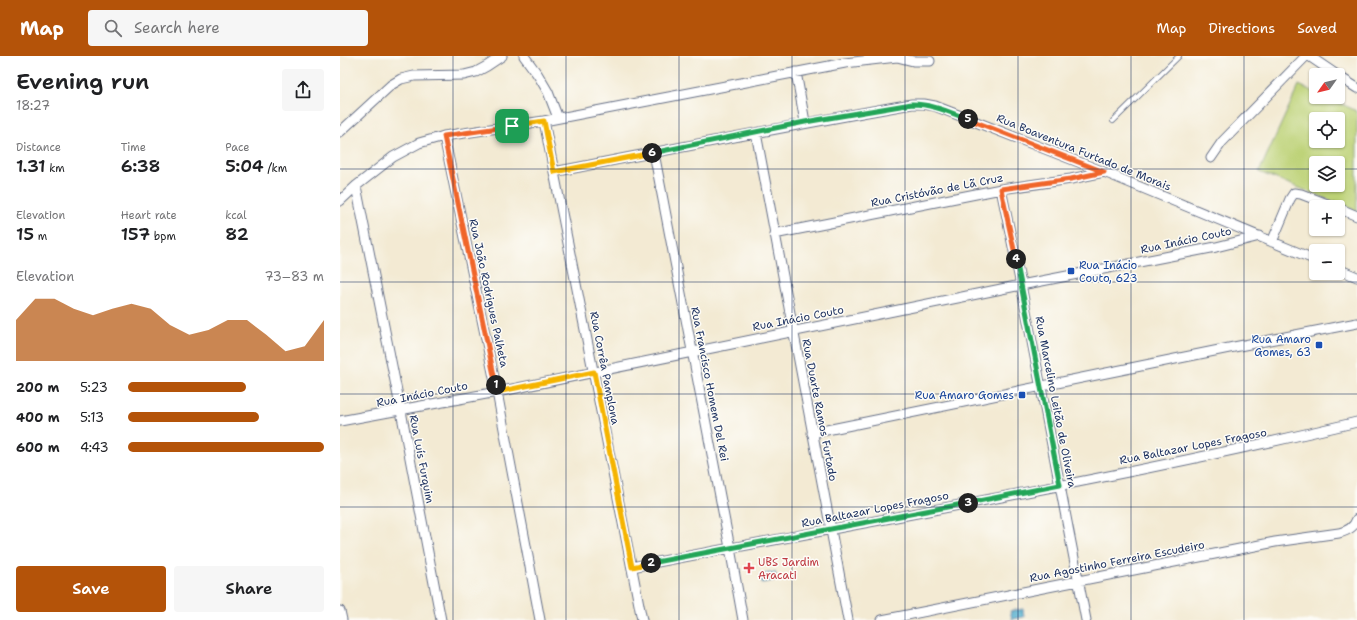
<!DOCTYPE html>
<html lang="en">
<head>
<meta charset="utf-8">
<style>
  body { margin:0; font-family:"Shantell Sans",sans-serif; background:#f6f6f6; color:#202124; height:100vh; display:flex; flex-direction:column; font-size:15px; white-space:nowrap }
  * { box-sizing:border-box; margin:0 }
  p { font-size:13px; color:#757577 }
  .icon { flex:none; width:22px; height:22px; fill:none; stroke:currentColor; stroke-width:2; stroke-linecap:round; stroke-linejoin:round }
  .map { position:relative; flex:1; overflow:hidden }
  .drawer { display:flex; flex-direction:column; background:#fff; width:340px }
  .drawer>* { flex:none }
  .needle { width:26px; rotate:236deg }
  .tools { position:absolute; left:969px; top:12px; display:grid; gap:8px }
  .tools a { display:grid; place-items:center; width:36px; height:36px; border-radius:4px; background:#fff; box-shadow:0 1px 3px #0004; font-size:20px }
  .pin { position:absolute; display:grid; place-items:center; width:34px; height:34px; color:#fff; margin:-17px; border-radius:8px; box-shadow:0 2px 6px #0006 }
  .km { position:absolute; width:20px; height:20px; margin:-10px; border-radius:50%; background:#222; color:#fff; font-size:11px; line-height:20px; text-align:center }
  .round { display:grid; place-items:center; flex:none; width:42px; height:42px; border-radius:4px; background:#f6f6f6 }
  .summary { display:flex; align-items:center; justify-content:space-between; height:68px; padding:0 16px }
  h1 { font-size:22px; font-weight:600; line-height:30px }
  .metrics { display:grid; grid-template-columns:repeat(3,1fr); gap:6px; height:68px; padding:4px 16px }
  .metrics div { display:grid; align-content:center }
  .metrics b { font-size:17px; font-weight:600 }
  .metrics small { font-size:11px; font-weight:400 }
  .metrics p { font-size:11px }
  .chart { height:112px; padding:8px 16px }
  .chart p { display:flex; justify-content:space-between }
  .chart svg { width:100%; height:72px; margin-top:4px; fill:#b45309; opacity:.7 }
  .button { display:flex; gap:8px; margin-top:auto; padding:8px 16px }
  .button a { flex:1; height:46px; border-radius:4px; background:#b45309; color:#fff; font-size:16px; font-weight:600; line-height:46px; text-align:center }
  .button a+a { background:#f6f6f6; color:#202124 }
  ul { padding:0 16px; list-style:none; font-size:13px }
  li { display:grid; grid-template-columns:64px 48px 1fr; align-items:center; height:30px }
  li i { height:10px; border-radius:5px; background:#b45309 }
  header { display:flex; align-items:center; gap:24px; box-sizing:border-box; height:56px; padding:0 20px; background:#b45309; color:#fff }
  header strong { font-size:19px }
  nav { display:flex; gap:22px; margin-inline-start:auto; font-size:14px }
  .search { width:280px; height:36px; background:#f6f6f6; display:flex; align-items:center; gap:10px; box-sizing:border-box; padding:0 14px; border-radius:4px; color:#757577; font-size:15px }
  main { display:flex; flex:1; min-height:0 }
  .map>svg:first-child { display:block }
</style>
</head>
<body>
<header>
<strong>Map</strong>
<div class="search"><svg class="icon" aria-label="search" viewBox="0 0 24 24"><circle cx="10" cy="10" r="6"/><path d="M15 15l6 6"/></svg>Search here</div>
<nav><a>Map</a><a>Directions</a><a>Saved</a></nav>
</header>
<main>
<section class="drawer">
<div class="summary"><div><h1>Evening run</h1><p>18:27</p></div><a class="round"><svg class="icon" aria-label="share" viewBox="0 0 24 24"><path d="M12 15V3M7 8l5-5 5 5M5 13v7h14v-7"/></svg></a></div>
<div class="metrics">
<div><p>Distance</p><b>1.31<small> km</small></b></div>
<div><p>Time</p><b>6:38</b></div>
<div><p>Pace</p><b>5:04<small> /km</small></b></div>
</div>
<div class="metrics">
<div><p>Elevation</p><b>15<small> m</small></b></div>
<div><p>Heart rate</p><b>157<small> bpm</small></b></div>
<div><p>kcal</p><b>82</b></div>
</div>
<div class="chart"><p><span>Elevation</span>73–83 m</p>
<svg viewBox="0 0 160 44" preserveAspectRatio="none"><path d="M0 44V19L10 6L20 6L30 12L40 16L50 12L60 9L70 12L80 22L90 28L100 25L110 19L120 19L130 28L140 38L150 35L160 19V44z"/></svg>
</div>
<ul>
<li><b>200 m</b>5:23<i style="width:60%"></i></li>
<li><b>400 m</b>5:13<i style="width:67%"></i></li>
<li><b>600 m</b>4:43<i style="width:100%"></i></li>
</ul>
<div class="button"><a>Save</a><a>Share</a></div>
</section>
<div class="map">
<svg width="1017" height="564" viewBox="0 0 1017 564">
  <defs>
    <pattern id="water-waves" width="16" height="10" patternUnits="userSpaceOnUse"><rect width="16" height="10" fill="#4eabcc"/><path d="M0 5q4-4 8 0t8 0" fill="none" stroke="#408ca9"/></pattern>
  </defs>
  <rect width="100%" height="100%" fill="#fdfcf7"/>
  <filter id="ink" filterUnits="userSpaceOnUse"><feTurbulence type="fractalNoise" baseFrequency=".025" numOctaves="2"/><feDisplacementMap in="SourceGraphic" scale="8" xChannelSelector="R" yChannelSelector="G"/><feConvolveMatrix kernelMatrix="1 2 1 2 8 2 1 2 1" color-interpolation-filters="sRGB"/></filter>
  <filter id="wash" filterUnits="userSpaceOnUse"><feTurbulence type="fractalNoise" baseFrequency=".012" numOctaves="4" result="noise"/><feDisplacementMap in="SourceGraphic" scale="16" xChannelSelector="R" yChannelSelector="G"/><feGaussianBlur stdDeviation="0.9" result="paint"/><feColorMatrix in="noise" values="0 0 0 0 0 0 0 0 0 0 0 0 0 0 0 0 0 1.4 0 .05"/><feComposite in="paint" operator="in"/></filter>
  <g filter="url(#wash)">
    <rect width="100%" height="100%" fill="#f3ead3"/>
    <!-- green -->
    <path fill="#bcd175" stroke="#6c806a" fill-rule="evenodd" d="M959,29L976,37V41H986L1017,55V155L919,116ZM976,63H998V85H976ZM976,107H998V129H976Z"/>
    <!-- water -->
    <path fill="url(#water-waves)" stroke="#346d95" d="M435,516L437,524L422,527L420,519Z
      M683,553L684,561L672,563L670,555Z"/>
  </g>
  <g filter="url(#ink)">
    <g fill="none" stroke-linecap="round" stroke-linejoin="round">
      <!-- lane casing -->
      <g stroke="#677087" stroke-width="6">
        <path id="lane" d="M773,65L839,0"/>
      </g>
      <!-- street casing -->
      <g stroke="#677087" stroke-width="11">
        <path id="street" d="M184,0L198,19L208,36L218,62
          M969,0L997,19
          M456,16L465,66
          M998,20L1017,32
          M204,65L302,564
          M0,76L51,29L61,23L74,20L124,19L136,16L147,10L162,0
          M416,77L508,564
          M104,80L157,336L200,564
          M314,97L390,492L403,564
          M871,102L882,86L966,0
          M214,116C333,93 452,69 572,48H584L595,50L649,71L764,116L976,204
          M16,130L61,355L101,564
          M661,133L681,229L746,564
          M0,145L16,130L53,101L79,87L104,80L204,65L505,7L557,1L573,5H590
          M998,152L1017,160
          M434,178L661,133L731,123L764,116
          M932,186L950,143L954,137L961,138L995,151
          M998,213L1017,221
          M0,365L157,336L681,229L876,191L920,180
          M472,377L894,291L1017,267
          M292,511C534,464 777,423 1017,366
          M0,555L2,564
          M542,564L935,486L999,477C1007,475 1014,472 1017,463"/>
      </g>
      <!-- lane -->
      <use href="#lane" stroke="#fff" stroke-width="4.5"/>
      <!-- street -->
      <use href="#street" stroke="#fff" stroke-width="9"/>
    </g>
  </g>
  <g fill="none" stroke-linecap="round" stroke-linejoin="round" filter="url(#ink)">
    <!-- split-1 casing -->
    <g stroke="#fff" stroke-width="8">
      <path id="split-1" d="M156,329L104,80L172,70"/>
    </g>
    <!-- split-2 casing -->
    <g stroke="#fff" stroke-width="8">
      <path id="split-2" d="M156,329L157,336L254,316L292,511L311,507"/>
    </g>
    <!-- split-3 casing -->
    <g stroke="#fff" stroke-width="8">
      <path id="split-3" d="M311,507L628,447"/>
    </g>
    <!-- split-4 casing -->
    <g stroke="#fff" stroke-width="8">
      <path id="split-4" d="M628,447L720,429L676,203"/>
    </g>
    <!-- split-5 casing -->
    <g stroke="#fff" stroke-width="8">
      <path id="split-5" d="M628,63L764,116L731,123L661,133L676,203"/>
    </g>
    <!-- split-6 casing -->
    <g stroke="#fff" stroke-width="8">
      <path id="split-6" d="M312,97L465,66L572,48C592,48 609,56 628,63"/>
    </g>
    <!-- split-7 casing -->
    <g stroke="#fff" stroke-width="8">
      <path id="split-7" d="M172,70L204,65L214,116L312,97"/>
    </g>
    <!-- split-1 -->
    <use href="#split-1" stroke="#f0652b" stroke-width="5"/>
    <!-- split-2 -->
    <use href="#split-2" stroke="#f5b400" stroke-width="5"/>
    <!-- split-3 -->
    <use href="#split-3" stroke="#22a559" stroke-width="5"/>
    <!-- split-4 -->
    <use href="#split-4" stroke="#22a559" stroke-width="5"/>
    <!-- split-5 -->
    <use href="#split-5" stroke="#f0652b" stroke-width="5"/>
    <!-- split-6 -->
    <use href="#split-6" stroke="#22a559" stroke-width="5"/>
    <!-- split-7 -->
    <use href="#split-7" stroke="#f5b400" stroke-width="5"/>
  </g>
  <!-- grid -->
  <path fill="none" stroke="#1b2f5e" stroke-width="1" stroke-opacity="0.55" d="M113,0V564M226,0V564M339,0V564M452,0V564M565,0V564M678,0V564M791,0V564M904,0V564M0,113H976M998,113H1017M0,226H1017M0,338H1017M0,451H1017"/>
  <!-- markers -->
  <g fill="#1a4fb4" stroke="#fdfcf7" stroke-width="1.5">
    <rect x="727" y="211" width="8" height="8" rx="2"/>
    <rect x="975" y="285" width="8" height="8" rx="2"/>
    <rect x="678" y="335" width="8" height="8" rx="2"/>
  </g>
  <path fill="#e0444e" stroke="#fdfcf7" stroke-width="1.5" d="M407 506h4v4h4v4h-4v4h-4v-4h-4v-4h4z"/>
  <g text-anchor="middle" stroke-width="3" stroke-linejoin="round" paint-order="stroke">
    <!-- street labels -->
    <g font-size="11" fill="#1b2f5e" stroke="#fdfcf7">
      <text transform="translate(744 96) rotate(22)" y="4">Rua Boaventura Furtado de Morais</text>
      <text transform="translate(597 134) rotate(-11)" y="4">Rua Cristóvão de Lã Cruz</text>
      <text transform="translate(846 184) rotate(-12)" y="4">Rua Inácio Couto</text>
      <text transform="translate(149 237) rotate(78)" y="4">Rua João Rodrigues Palheta</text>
      <text transform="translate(458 262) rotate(-11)" y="4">Rua Inácio Couto</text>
      <text transform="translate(265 312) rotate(79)" y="4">Rua Corrêa Pamplona</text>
      <text transform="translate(370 328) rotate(79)" y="4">Rua Francisco Homem Del Rei</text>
      <text transform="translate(82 338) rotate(-11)" y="4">Rua Inácio Couto</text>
      <text transform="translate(716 346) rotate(79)" y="4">Rua Marcelino Leitão de Oliveira</text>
      <text transform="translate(480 354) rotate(79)" y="4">Rua Duarte Ramos Furtado</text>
      <text transform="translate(853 390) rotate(-11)" y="4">Rua Baltazar Lopes Fragoso</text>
      <text transform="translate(82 403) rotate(79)" y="4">Rua Luís Furquim</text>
      <text transform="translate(535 453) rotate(-11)" y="4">Rua Baltazar Lopes Fragoso</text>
      <text transform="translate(777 505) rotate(-11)" y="4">Rua Agostinho Ferreira Escudeiro</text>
    </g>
    <!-- transit labels -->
    <g font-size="11" fill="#164399" stroke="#fdfcf7" text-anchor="end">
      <text x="739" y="213" text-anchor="start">Rua Inácio<tspan x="739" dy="13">Couto, 623</tspan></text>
      <text x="971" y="287">Rua Amaro<tspan x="971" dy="13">Gomes, 63</tspan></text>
      <text x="674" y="343">Rua Amaro Gomes</text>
    </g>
    <!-- health labels -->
    <g font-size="11" fill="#be3a42" stroke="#fdfcf7" text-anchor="start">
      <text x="418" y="510">UBS Jardim<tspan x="418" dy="13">Aracati</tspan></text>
    </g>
  </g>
</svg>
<div class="tools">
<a><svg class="needle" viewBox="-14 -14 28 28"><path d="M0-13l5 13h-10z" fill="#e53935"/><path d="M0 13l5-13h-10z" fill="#757577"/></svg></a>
<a><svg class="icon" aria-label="locate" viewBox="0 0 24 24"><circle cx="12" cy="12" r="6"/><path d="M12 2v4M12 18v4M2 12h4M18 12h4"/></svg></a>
<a><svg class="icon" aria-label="layers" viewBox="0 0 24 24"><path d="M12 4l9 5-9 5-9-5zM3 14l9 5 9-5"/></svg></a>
<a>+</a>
<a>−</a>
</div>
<div class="pin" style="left:172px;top:70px;background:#1e9e55"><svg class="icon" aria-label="arrive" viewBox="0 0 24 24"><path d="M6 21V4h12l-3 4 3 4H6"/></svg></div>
<b class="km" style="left:156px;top:329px">1</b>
<b class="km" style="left:311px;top:507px">2</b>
<b class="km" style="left:628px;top:447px">3</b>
<b class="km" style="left:676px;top:203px">4</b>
<b class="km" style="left:628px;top:63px">5</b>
<b class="km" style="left:312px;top:97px">6</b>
</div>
</main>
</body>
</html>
